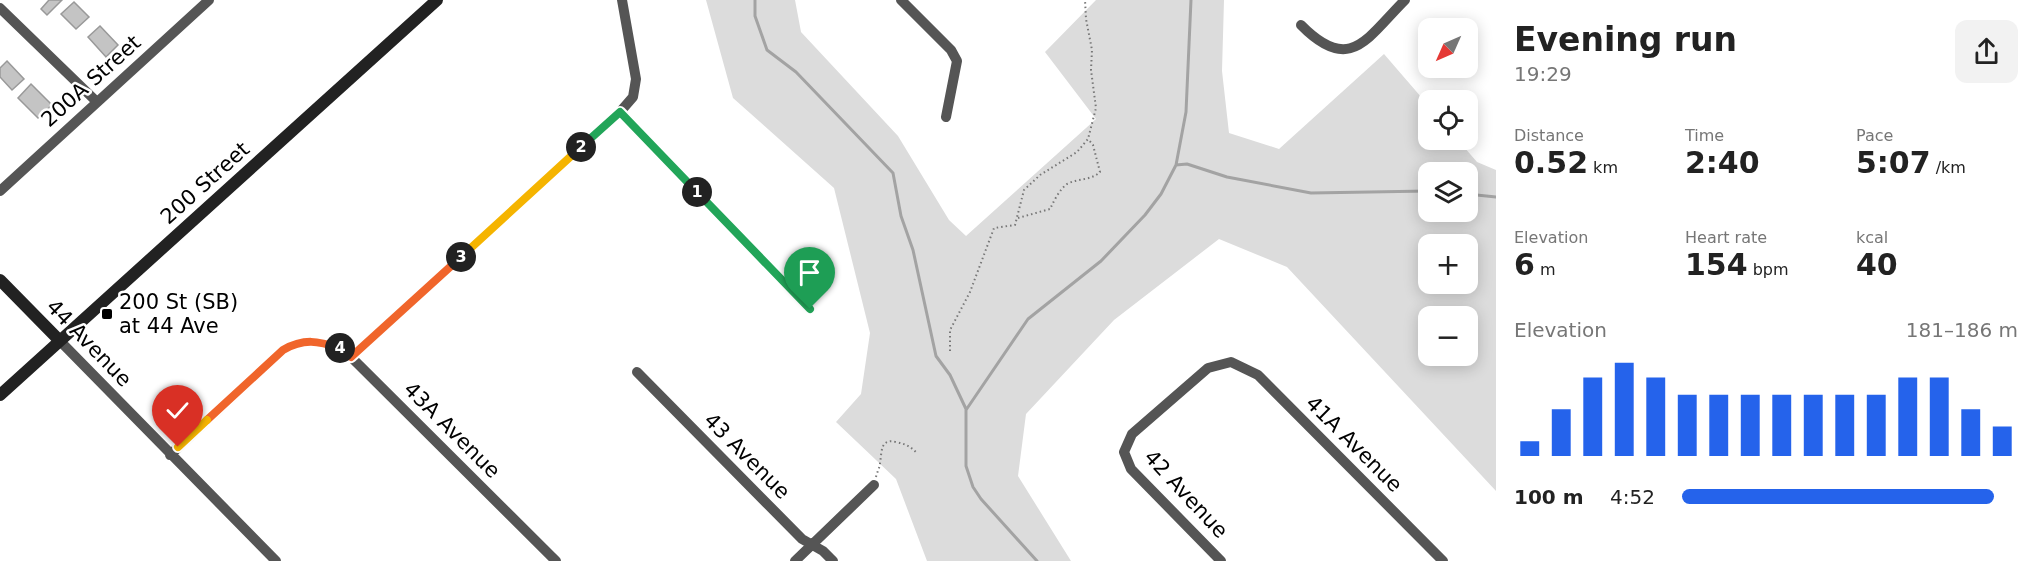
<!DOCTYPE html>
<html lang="en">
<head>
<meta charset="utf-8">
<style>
  body { margin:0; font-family:"DejaVu Sans",sans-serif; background:#f2f2f2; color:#222; height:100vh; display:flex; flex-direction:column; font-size:22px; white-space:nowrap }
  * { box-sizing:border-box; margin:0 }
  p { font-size:20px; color:#767676 }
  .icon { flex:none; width:33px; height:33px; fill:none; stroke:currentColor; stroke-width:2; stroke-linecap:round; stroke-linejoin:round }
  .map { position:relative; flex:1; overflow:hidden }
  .side { display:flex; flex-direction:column; background:#fff; width:540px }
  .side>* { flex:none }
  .needle { width:39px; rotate:225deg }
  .controls { position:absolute; left:1418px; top:18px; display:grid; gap:12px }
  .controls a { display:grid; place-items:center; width:60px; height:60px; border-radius:12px; background:#fff; box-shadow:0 3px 15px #0003; font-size:30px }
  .pin { position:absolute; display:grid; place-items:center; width:51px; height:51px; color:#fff; margin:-62px -26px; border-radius:50% 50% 50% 0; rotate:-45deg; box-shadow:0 0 6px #0007 }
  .pin .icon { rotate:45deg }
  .km { position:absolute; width:30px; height:30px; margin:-15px; border-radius:50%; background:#222; color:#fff; font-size:16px; line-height:30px; text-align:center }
  .round { display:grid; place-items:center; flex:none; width:63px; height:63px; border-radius:12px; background:#f2f2f2 }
  .headline { display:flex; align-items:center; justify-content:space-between; height:102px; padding:0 18px }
  h1 { font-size:33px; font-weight:700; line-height:45px }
  .stats { display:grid; grid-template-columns:repeat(3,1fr); gap:9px; height:102px; padding:6px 18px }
  .stats div { display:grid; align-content:center }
  .stats b { font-size:30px; font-weight:700 }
  .stats small { font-size:16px; font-weight:400 }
  .stats p { font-size:16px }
  .chart { height:168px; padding:12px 18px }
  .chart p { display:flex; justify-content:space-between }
  .chart svg { width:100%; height:108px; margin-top:6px; stroke:#2563eb; stroke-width:6 }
  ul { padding:0 18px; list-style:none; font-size:20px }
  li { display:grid; grid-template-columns:96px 72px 1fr; align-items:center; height:45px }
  li i { height:15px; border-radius:8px; background:#2563eb }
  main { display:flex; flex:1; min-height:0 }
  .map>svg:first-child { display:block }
</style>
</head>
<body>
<main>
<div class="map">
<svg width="1496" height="561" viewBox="0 0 1496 561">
  <rect width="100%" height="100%" fill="#fff"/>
  <!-- green -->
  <path fill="#dcdcdc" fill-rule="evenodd" d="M706,0H795L801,32L898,136L949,220L966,236L1096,119L1045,52L1096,0H1224L1222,71L1229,133L1279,149L1384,54L1428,105V140H1458L1477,162L1496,170V491L1287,267L1219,239L1114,320L1026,414L1018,476L1071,561H927L896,479L836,422L861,394L870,333L834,188L733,98ZM1428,172H1467V212H1428ZM1428,244H1467V284H1428ZM1428,316H1467V356H1428Z"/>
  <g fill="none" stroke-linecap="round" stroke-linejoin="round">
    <!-- stream -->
    <path stroke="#a3a3a3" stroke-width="3" d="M755,0V16L767,50L796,72L893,173L901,216L913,250L936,356L950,375L966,409
      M1176,165L1187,164L1227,177L1311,193L1428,191
      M1467,194L1496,197
      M1037,561L981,499L973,487L966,466V410L1028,319L1101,261L1145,215L1161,194L1176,165L1186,112L1191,0"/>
  </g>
  <!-- building -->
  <path fill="#c4c4c4" stroke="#999" stroke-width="1.5" d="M49,0H62L47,15L41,9Z
    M74,2L89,17L76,29L61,14Z
    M100,26L118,45L106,57L88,37Z
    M7,61L24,79L12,90L0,77V68Z
    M31,84L52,105L38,118L18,98Z"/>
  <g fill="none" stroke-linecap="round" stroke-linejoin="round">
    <!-- path -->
    <path stroke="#777" stroke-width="2" stroke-dasharray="1.5 3" stroke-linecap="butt" d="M1018,218L1050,209C1054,201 1059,190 1067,184C1078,178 1090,181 1100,172L1093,145L1088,139
      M950,351V330L970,292L994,228L1015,225L1024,190L1040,175L1077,152L1088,139L1096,108L1091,70L1092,50L1086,19L1085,0
      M876,477C877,472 880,467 880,463C882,452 880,438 896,442C905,444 910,446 917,453"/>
    <!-- street -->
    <path stroke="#555" stroke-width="10" d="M901,0L951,50L957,61L946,117
      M0,8L97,102
      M1301,25C1350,75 1367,38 1405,0
      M620,112L810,309
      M0,191L209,0
      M59,340L276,561
      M351,357L620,112L633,97L636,79L622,0
      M637,372L802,539L823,551L833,561
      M170,455L283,350C306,337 330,341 351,357L556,561
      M795,561L874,485
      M1221,561L1131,469L1124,452L1132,434L1208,368L1231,362L1258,375L1443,561"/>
    <!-- secondary -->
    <path stroke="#222" stroke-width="12" d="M0,280L59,340
      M0,395L437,0"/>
  </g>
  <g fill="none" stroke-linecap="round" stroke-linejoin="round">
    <!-- split-1 casing -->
    <g stroke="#fff" stroke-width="12">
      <path id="split-1" d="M697,192L810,309"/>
    </g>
    <!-- split-2 casing -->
    <g stroke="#fff" stroke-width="12">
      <path id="split-2" d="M581,147L620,112L697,192"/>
    </g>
    <!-- split-3 casing -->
    <g stroke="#fff" stroke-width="12">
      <path id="split-3" d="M461,257L581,147"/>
    </g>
    <!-- split-4 casing -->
    <g stroke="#fff" stroke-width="12">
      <path id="split-4" d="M340,348L351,357L461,257"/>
    </g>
    <!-- split-5 casing -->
    <g stroke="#fff" stroke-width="12">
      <path id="split-5" d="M207,420L283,350C304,338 318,341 340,348"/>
    </g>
    <!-- split-6 casing -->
    <g stroke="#fff" stroke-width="12">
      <path id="split-6" d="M178,447L207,420"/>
    </g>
    <!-- split-1 -->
    <use href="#split-1" stroke="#22a559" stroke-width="8"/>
    <!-- split-2 -->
    <use href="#split-2" stroke="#22a559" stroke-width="8"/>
    <!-- split-3 -->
    <use href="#split-3" stroke="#f5b400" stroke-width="8"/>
    <!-- split-4 -->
    <use href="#split-4" stroke="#f0652b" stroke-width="8"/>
    <!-- split-5 -->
    <use href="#split-5" stroke="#f0652b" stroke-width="8"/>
    <!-- split-6 -->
    <use href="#split-6" stroke="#f5b400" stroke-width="8"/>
  </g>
  <!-- markers -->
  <rect fill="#000" stroke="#fff" stroke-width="2" x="101" y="308" width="12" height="12" rx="3"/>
  <g text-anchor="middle" stroke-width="5" stroke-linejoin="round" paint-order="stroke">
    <!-- street labels -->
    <g font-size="21" fill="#000" stroke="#fff">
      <text transform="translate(91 81) rotate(-42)" y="7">200A Street</text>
      <text transform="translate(205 183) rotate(-42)" y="7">200 Street</text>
      <text transform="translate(89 343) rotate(46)" y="7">44 Avenue</text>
      <text transform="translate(452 430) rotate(45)" y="7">43A Avenue</text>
      <text transform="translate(1354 444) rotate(45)" y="7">41A Avenue</text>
      <text transform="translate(747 456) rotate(45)" y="7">43 Avenue</text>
      <text transform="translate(1186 494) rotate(47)" y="7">42 Avenue</text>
    </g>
    <!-- poi labels -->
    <g font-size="21" fill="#000" stroke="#fff" text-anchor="start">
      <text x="119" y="309">200 St (SB)<tspan x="119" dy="24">at 44 Ave</tspan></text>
    </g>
  </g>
</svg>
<div class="controls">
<a><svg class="needle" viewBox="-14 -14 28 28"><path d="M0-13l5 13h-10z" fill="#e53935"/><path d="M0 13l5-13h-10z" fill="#767676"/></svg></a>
<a><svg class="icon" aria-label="locate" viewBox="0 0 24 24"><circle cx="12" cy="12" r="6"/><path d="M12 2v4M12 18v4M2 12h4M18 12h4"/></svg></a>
<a><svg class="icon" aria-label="layers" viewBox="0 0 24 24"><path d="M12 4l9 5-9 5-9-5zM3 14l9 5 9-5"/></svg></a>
<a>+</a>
<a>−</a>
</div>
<div class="pin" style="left:810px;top:309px;background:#1e9e55"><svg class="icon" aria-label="arrive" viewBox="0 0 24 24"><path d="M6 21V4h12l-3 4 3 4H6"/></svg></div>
<div class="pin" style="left:178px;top:447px;background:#d93025"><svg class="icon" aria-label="check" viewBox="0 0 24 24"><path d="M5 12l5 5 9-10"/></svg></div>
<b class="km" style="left:697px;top:192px">1</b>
<b class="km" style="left:581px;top:147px">2</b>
<b class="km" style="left:461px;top:257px">3</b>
<b class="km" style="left:340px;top:348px">4</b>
</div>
<section class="side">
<div class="headline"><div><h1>Evening run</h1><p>19:29</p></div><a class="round"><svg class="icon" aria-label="share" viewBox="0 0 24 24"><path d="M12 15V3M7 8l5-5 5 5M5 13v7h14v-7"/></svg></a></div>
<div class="stats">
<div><p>Distance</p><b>0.52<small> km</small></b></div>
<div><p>Time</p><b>2:40</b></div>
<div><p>Pace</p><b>5:07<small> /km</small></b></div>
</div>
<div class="stats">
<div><p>Elevation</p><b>6<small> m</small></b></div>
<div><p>Heart rate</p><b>154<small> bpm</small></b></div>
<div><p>kcal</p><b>40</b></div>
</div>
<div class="chart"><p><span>Elevation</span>181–186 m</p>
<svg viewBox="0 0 160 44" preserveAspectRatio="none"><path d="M5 44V38M15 44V25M25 44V12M35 44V6M45 44V12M55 44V19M65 44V19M75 44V19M85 44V19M95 44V19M105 44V19M115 44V19M125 44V12M135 44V12M145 44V25M155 44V32"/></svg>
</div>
<ul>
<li><b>100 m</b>4:52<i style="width:93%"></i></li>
</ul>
</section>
</main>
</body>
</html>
